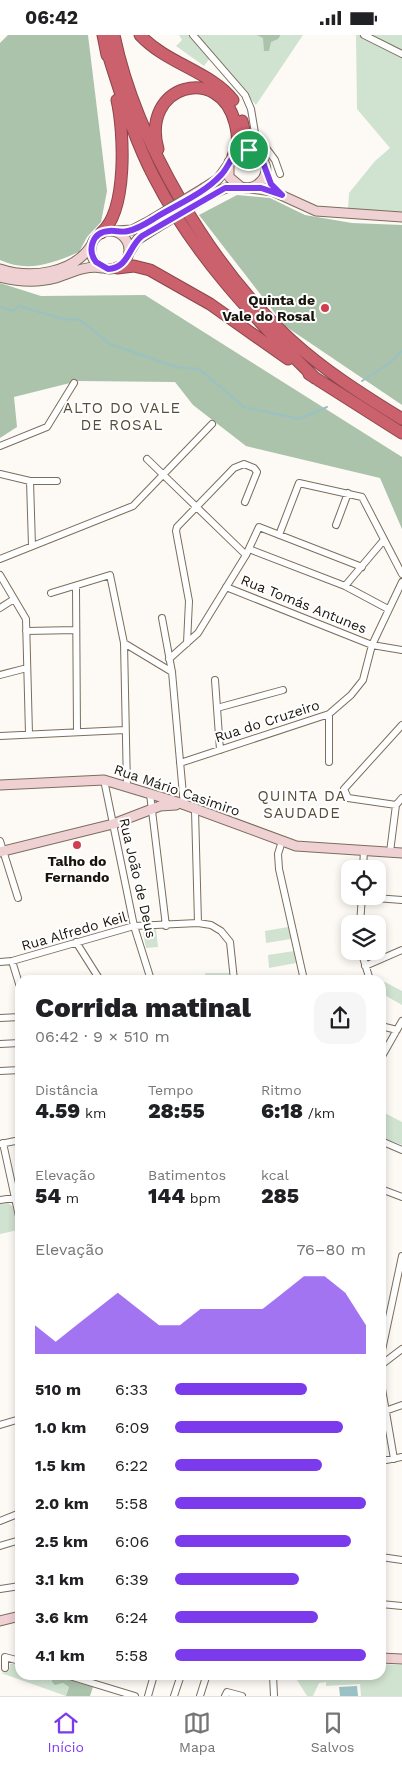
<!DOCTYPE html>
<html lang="pt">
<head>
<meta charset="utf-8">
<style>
  body { margin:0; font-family:"Work Sans",sans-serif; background:#f6f6f6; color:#202124; height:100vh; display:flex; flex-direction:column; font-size:19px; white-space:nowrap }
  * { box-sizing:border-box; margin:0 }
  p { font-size:16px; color:#757577 }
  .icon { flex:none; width:28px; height:28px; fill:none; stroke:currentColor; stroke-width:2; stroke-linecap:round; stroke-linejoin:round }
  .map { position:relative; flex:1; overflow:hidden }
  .side { position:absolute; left:15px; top:940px; width:371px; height:705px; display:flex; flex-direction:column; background:#fff; border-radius:15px; box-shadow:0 2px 8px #0003 }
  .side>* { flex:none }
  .controls { position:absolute; left:341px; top:825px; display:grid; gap:10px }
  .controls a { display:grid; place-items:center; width:45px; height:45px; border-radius:10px; background:#fff; box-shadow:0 2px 8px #0003; font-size:25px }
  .pin { position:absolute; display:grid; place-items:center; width:42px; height:42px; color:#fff; margin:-21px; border:2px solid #fff; border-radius:50%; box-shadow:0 1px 5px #0007 }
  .round { display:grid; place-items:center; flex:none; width:52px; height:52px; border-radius:15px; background:#f6f6f6 }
  .head { display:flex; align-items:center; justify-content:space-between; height:85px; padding:0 20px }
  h1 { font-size:28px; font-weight:800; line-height:38px }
  .figures { display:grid; grid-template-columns:repeat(3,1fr); gap:8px; height:85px; padding:5px 20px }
  .figures div { display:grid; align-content:center }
  .figures b { font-size:21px; font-weight:800 }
  .figures small { font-size:14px; font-weight:400 }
  .figures p { font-size:14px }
  .chart { height:140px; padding:10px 20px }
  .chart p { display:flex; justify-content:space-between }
  .chart svg { width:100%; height:90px; margin-top:5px; fill:#7c3aed; opacity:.7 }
  ul { padding:0 20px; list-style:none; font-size:16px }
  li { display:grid; grid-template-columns:80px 60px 1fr; align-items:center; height:38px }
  li i { height:12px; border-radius:6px; background:#7c3aed }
  .status { display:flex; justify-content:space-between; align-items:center; height:35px; padding:0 25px; background:#fff; direction:ltr }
  .status svg { height:14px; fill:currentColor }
  .menu { display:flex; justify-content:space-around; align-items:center; height:70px; border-top:1px solid #e0e0e0; background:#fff; font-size:14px; color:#757577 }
  .menu a { display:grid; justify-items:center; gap:2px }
  .menu .on { color:#7c3aed }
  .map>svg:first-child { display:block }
</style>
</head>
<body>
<div class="status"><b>06:42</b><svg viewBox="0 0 49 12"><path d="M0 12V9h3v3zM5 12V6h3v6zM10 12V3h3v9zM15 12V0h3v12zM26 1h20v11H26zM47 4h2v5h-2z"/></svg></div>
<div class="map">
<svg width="402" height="1661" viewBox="0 0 402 1661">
  <rect width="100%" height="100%" fill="#fdfaf6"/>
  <!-- green -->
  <path fill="#d0e2d0" d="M179,0H189L210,23L204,31L176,11L182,5Z
    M196,0H303L256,70Z
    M356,0H402V177L348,174L349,158L375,126L390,113L357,74Z
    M288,892L291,904L266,908L265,896Z
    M156,894L158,912L146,913L143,897Z
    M294,916L296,928L269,933L268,920Z
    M205,938H229L230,945H206Z
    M385,947L402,956V970L381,958V949Z
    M381,1076L402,1087V1110L381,1102Z
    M8,1168L13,1172L18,1195L0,1199V1169Z
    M14,1628L20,1630V1640L56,1641L52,1647L55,1649L63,1648L69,1652L66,1661L1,1638L9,1636L10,1629Z
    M381,1629L402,1630V1661H361L360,1649L326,1651V1647L319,1648L313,1661H307L294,1640H381Z"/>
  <!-- forest -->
  <path fill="#abc2ab" d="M8,0H88L107,156L101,187L87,202L79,217C53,228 28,238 0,225V8Z
    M257,0H280V1L278,4L271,7L269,16H264L263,3Z
    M237,160L270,163L305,180L352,188L402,190V370L285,291L199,180Z
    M0,248L41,261L145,260L402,422V494L380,443L246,411L193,370L175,347L78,346L14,362L17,392L0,403Z
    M56,1641L93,1652L90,1661H66L69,1652L63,1648L55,1650L52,1647V1643Z"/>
  <!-- water -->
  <path fill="#9ac1c3" d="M357,1651L358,1661H340L339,1652Z"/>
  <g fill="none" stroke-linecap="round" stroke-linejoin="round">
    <!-- stream -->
    <path stroke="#9ac1c3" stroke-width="2" d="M0,272L13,276L19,271L64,284L80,285L110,309L176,332L199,334L244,372L299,384L327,372
      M362,346L390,328L402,316"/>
    <!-- street casing -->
    <g stroke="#7b6e5c" stroke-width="8">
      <path id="street" d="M193,0L245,60L251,74L255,98L275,125L280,139
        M364,0L402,19
        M0,411L47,392L74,348
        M147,424L246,520
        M0,439L30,446H57
        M30,446L32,511
        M336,490L348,458
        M279,500L299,448L362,462L402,539
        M249,514L345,551L388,574
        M0,524L133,471L212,389
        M0,540L26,584L29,699
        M345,551L383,506
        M76,552L77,697
        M226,552L372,610L402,615
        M51,558L110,540L124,608L127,752
        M0,573L14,564
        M162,583L172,637L184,771
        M26,596L76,595
        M124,608L172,637
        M187,608L189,566L176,496L177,492L234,433L244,429L254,433L257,437L245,467
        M169,624L198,598L246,520L259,492L362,532
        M0,640L27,633
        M215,645L220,715
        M217,673L283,655
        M329,679V727
        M0,701L125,695
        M180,728L329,679L351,660L363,645L372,610L402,547
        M104,745L134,891L151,945
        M150,759L166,891
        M396,770L348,763L344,754L402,690
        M195,775L198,888
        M0,806L18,863
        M282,806L278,819L279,834L304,945
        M390,817L396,770L402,763
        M363,834L364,815
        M362,862L402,865
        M360,889L362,861
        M76,907L100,945
        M361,916L370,945
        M12,926L20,952
        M0,927L12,926L134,891L198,888L211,890L221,896L230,907L234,945
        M365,931L402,915
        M0,983L20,982
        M381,991L397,995
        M0,1009L20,1008
        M381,1023L402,986
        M0,1036L20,1035
        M381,1106L402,1115
        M3,1108L20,1186
        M0,1109L20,1105
        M381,1154L402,1162
        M0,1165L20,1162
        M381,1320L402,1221
        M381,1330L402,1314
        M381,1348L394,1424
        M385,1376L402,1370
        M0,1390L20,1384
        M381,1426L402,1422
        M0,1486L20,1478
        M0,1511L20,1505
        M381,1522L402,1525
        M0,1554L20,1551
        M381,1569L402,1571
        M5,1633V1622L20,1626
        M66,1640L135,1661
        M273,1640L274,1661
        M148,1661L154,1640
        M174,1661L181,1640
        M200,1661L206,1642
        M225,1661L227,1657L242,1661"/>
    </g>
    <!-- secondary casing -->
    <g stroke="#7b6e5c" stroke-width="11">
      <path id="secondary" d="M204,153L218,144L228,130
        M251,153L272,156L316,176L402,182
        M209,161C216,157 223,153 231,152C240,151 249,156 258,149C277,135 258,110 238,117L229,127V142L241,152
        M116,196L132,195L151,185
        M91 215a19 19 0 1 1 38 0a19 19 0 1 1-38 0Z
        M129,218L137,205L156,193
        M0,234C30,244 74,239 92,209
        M0,242C19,247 37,248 56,243C71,238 86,230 102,233
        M0,750L104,745L177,767L296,811L402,818
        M0,817L113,789L160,771L176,770
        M0,1586L20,1581
        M381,1623L402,1624"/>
    </g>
    <!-- highway casing -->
    <g stroke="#8c464a" stroke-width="13">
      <path id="highway" d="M103,0L107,20
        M114,0C136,106 211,233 291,305C325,336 363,360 402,384
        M140,0C167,29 210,36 233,65
        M106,13C120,56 133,102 154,142C194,220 253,282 315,343
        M242,86L246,104L259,120
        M158,114C140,50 220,28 235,88C238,100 239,110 233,121
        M101,198C128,176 124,96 117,65
        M117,233L134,231L150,235L210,269L288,324
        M309,339L402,398"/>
    </g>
    <!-- street -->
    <use href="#street" stroke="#fff" stroke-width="6"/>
    <!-- secondary -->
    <use href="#secondary" stroke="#efd0d3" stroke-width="9"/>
    <!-- highway -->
    <use href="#highway" stroke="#cb616c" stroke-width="11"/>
    <!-- secondary-bridge casing -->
    <g stroke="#7b6e5c" stroke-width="11" stroke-linecap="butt">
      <path id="secondary-bridge" d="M151,185L204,153
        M156,193L209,161"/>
    </g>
    <!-- secondary-bridge -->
    <use href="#secondary-bridge" stroke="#efd0d3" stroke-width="9"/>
  </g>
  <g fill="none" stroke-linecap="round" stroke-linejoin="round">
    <!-- route casing -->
    <g stroke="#fff" stroke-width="10">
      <path id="route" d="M249,115L261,122L271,149L282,160L261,153H225L142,201C128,212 129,233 108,234L96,227C87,215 92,197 109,196C115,195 121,198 128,196C138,194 147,188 155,183C176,170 203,159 220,141C231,131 230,115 249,115Z"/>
    </g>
    <!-- route -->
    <use href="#route" stroke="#7c3aed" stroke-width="6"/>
  </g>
  <!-- markers -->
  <g fill="#cf3e51" stroke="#fff" stroke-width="2">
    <circle cx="325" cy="273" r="5"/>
    <circle cx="77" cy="810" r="5"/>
  </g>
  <g text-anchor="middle" stroke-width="4" stroke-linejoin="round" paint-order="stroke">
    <!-- poi labels -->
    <g font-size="14" font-weight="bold" fill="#18140c" stroke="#fff" text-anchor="end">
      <text x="315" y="270">Quinta de<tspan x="315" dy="16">Vale do Rosal</tspan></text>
      <text x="77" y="831" text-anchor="middle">Talho do<tspan x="77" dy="16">Fernando</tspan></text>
    </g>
    <!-- street labels -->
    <g font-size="14" fill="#18140c" stroke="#fff">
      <text transform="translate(304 569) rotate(22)" y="5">Rua Tomás Antunes</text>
      <text transform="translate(267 686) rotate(-18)" y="5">Rua do Cruzeiro</text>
      <text transform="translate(177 755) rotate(19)" y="5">Rua Mário Casimiro</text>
      <text transform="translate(138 843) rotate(77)" y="5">Rua João de Deus</text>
      <text transform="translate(74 896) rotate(-16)" y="5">Rua Alfredo Keil</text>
    </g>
    <!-- neighbourhood labels -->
    <g font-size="15" letter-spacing="1" fill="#594d3b" stroke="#fff">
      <text x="122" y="378">ALTO DO VALE<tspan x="122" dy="17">DE ROSAL</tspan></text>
      <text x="302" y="766">QUINTA DA<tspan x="302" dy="17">SAUDADE</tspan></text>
    </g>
  </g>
</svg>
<div class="controls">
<a><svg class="icon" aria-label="locate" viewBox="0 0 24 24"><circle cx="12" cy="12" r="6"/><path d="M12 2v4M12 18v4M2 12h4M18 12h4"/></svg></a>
<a><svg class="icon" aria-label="layers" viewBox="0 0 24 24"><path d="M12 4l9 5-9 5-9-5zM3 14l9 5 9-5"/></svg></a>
</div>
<div class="pin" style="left:249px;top:115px;background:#1e9e55"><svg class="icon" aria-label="arrive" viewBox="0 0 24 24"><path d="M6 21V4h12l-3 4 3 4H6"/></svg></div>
<section class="side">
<div class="head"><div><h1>Corrida matinal</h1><p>06:42 · 9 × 510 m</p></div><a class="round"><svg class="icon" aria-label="share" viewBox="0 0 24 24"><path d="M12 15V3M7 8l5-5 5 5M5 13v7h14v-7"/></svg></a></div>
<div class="figures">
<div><p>Distância</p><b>4.59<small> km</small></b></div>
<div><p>Tempo</p><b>28:55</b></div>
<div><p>Ritmo</p><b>6:18<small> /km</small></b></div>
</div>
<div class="figures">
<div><p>Elevação</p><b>54<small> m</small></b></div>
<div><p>Batimentos</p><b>144<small> bpm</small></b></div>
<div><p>kcal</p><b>285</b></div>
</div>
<div class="chart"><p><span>Elevação</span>76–80 m</p>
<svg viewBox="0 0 160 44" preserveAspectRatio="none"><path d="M0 44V30L10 38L20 30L30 22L40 14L50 22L60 30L70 30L80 22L90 22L100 22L110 22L120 14L130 6L140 6L150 14L160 30V44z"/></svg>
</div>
<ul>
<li><b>510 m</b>6:33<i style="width:69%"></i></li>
<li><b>1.0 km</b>6:09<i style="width:88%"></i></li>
<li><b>1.5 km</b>6:22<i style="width:77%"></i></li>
<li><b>2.0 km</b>5:58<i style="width:100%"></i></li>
<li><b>2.5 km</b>6:06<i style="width:92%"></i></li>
<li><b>3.1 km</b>6:39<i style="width:65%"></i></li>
<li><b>3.6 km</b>6:24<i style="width:75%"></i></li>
<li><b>4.1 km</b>5:58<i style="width:100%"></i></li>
</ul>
</section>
</div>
<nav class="menu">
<a class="on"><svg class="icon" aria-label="home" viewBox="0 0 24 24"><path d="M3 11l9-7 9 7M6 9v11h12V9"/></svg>Início</a>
<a><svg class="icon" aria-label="map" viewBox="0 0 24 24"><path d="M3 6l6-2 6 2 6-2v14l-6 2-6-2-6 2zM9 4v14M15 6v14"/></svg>Mapa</a>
<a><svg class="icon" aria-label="saved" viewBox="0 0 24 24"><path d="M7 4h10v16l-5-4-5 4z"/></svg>Salvos</a>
</nav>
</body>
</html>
